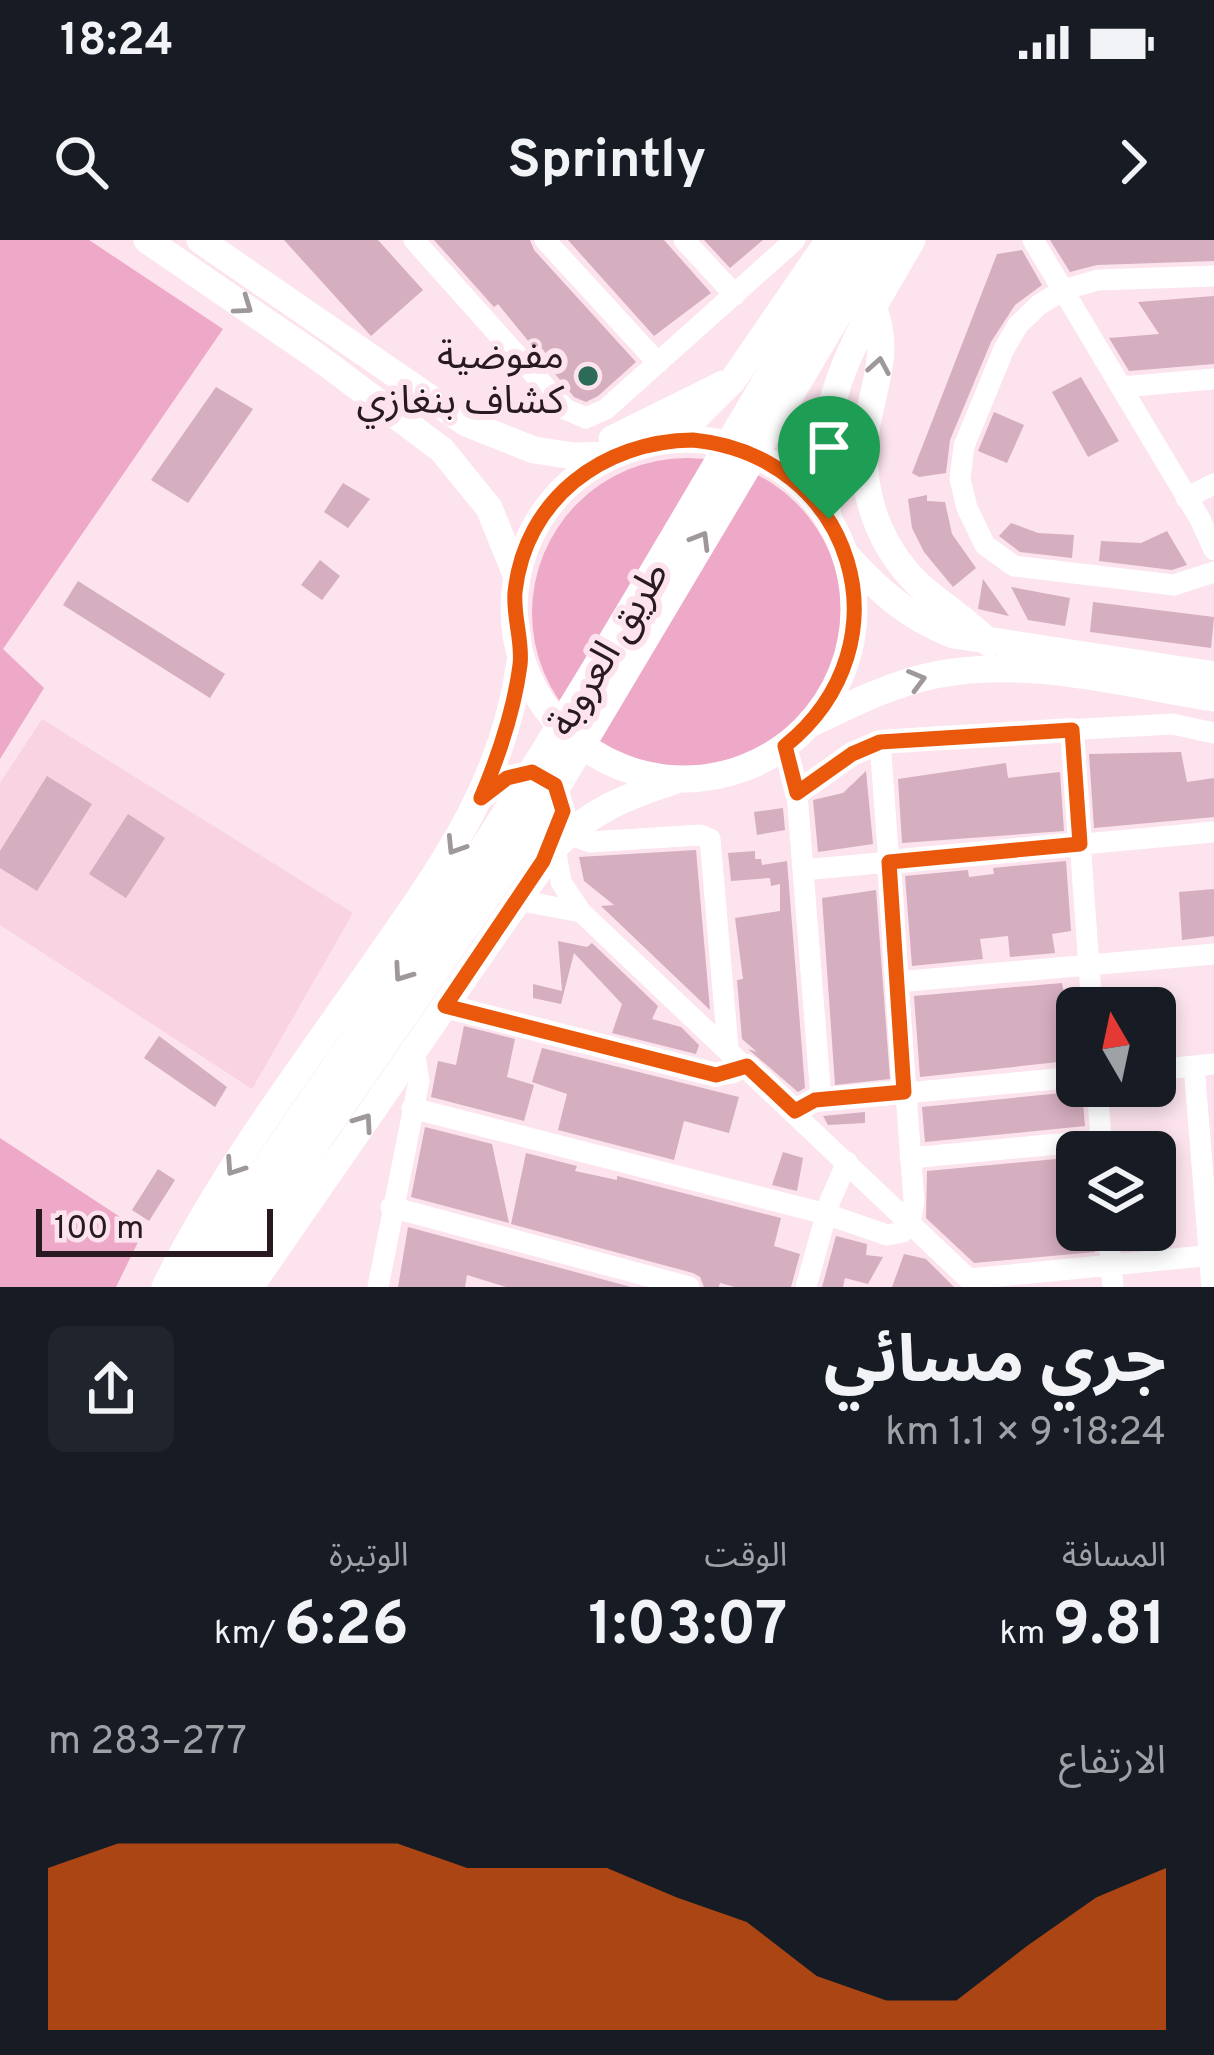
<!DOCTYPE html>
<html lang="ar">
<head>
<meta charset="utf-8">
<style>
  body { margin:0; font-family:Overpass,"Noto Sans Arabic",sans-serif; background:#20242c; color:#f1f3f6; direction:rtl; height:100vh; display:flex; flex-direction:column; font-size:45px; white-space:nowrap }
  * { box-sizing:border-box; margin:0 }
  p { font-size:39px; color:#9ea1a6 }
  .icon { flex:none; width:66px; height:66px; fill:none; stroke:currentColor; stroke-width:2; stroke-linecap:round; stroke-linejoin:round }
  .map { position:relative; height:1047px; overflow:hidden; direction:ltr }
  .details { display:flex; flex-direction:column; background:#171b24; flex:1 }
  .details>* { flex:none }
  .needle { width:78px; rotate:351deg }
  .tools { position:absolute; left:1056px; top:747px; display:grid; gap:24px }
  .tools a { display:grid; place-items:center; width:120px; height:120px; border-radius:18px; background:#171b24; box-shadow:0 6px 18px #0003; font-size:60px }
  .scale { position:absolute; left:36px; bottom:30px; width:237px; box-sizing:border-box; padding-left:12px; border:6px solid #281a20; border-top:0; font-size:33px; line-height:42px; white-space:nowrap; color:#281a20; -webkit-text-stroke:9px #fce3ed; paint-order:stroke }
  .pin { position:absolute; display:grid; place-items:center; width:102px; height:102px; color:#fff; margin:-123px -51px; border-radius:50% 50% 50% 0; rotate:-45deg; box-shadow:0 0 12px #0007 }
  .pin .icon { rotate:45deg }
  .round { display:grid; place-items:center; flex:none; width:126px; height:126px; border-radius:18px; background:#20242c }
  .headline { display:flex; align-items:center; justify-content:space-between; height:204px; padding:0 48px }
  h1 { font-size:66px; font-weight:700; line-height:90px }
  .metrics { display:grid; grid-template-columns:repeat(3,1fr); gap:18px; height:204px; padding:12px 48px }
  .metrics div { display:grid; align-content:center }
  .metrics b { font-size:60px; font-weight:700 }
  .metrics small { font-size:33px; font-weight:400 }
  .metrics p { font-size:33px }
  .chart { height:336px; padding:24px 48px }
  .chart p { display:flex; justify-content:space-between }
  .chart svg { width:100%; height:216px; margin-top:12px; fill:#ea580c; opacity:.7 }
  .status { display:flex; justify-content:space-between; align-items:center; height:84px; padding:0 60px; background:#171b24; direction:ltr }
  .status svg { height:33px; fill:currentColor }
  header { display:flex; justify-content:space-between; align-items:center; height:156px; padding:0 48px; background:#171b24; font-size:54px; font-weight:700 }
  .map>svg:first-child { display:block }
</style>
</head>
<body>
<div class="status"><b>18:24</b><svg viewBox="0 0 49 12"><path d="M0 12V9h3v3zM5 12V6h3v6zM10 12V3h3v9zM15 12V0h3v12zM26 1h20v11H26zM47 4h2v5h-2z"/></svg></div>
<header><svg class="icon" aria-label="forward" viewBox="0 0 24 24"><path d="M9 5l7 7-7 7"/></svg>Sprintly<svg class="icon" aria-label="search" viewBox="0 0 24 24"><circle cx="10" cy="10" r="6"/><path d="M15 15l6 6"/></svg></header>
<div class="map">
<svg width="1214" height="1047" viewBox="0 0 1214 1047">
  <rect width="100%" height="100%" fill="#fce3ed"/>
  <!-- built -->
  <path fill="#fad3e3" d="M42,479L353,673L252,849L0,685V543Z"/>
  <!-- green -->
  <path fill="#eea9c8" d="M0,0H89L223,89L3,409L44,448L0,519Z
    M532 373a155 155 0 1 1 310 0a155 155 0 1 1-310 0Z
    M0,898L143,992L116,1047H0Z"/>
  <!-- building -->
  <path fill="#d5aebf" d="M284,0H378L423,50L371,96Z
    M434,0H530L534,10L636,122L598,156L586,162L574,157L498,64L494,67Z
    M568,0H664L711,53L654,96Z
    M704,0H763L730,28Z
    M1050,0H1214V21L1097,25L1070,32Z
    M1022,10L1042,45L1015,65L991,102L950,200L946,233L919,237L912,233L997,14Z
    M1214,56V124L1129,131L1109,98L1159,94L1138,62Z
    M1081,137L1119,201L1088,217L1052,152Z
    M216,147L253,169L188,263L151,240Z
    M994,172L1024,185L1007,223L978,211Z
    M343,243L370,259L348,288L324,272Z
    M927,255V261L945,262L952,294L976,328L953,347L924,312L912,288L908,259Z
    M1011,283L1038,293L1074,295L1072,318L1020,312L999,296Z
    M1167,291L1187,325L1172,330L1099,321L1101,301L1141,303Z
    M320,320L340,336L322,360L301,345Z
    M983,339L1009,376L978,369Z
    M78,341L225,434L210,458L63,365Z
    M1011,347L1070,358L1065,386L1028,380Z
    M1093,362L1214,377L1211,408L1090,392Z
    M1181,512L1187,542L1214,538V577L1094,588L1089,514Z
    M1006,523L1008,538L1060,532L1064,591L902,603L898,539Z
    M866,531L873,604L818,612L813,560L843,553Z
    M47,536L92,564L37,651L0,628V611Z
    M783,568L785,590L757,595L754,572Z
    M128,574L165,598L126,658L89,634Z
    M696,610L710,770L601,666L614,665L584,641L579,617Z
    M755,611V619H761L762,625L787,621L805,848L798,852L748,809L757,812L742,799L737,740L743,739L735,678L780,671V644L771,646L770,638L731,641L728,613Z
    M1066,621L1071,691L1052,694L1055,713L1010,717L1008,696L980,699L983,719L912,726L905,636L968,630L969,637L994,634L993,628Z
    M1214,649V696L1182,700L1179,652Z
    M876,650L890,839L835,845L822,658Z
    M558,701L587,707L592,703L658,766L652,779L681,787L699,805L696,814L612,793L622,764L574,713L561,764L533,758V744L562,751Z
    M1062,743L1066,763L1072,762L1074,770L1077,769V820L920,837L914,756Z
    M464,786L515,799L507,837L534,845L524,881L431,857L438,821L456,825Z
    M159,796L227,847L215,867L144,818Z
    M542,808L739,857L729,893L684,881L674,920L558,890L567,854L532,842Z
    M1082,851L1085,886L925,902L922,867Z
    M865,872V883L828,885L823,876Z
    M425,887L492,904L509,983L411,957Z
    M783,912L803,918L797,951L772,945Z
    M526,913L577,926L575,931L617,940V936L781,978L774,1006L800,1014L791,1047H735L720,1043L719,1047H704L700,1037L693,1033L511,984Z
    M1077,917V990H1093L1095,1012L974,1023L926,978L927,931Z
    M158,929L175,940L149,981L132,970Z
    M408,987L631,1047H506L467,1035L465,1047H398Z
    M836,996L867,1004L866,1015L883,1017L868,1044L845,1038L843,1047H822Z
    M904,1014L926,1019L954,1047H892Z"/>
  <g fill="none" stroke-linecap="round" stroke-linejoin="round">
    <!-- minor -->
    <path stroke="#fff" stroke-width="21" d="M414,0L565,169L586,178L606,169L795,0
      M545,0L658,123
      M684,0L735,55
      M1033,0L1200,279L1214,310
      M1214,36L1098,40L1063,50L1039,65L1018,85L1004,109L964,206L960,239L967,268L985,305L1014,326L1174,345L1214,332
      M1121,147L1214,139
      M1186,258L1214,244
      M1072,490L1092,768
      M785,506L796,541L821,859
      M797,553L861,509L890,500L1172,484L1214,493
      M568,594L590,602L700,595L710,599L728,808
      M555,607L561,642L581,672L977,1047
      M803,630L1214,592
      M517,660L581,672
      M897,742L1214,714
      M445,766L717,835L732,833L747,826
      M1194,826L1212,1047
      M1155,830L1214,824
      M1097,846L1102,911
      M809,862L1077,837
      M412,868L826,974L887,995L903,992L910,983L914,961L880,502
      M910,918L1101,900
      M391,967L689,1047
      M1108,990L1113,1047
      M969,1039L1214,1015
      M378,1047L419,841L414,810
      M806,1047L830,961L847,922"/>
    <!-- major -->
    <path stroke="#fff" stroke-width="27" d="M147,0L319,118L442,210L489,268L517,337
      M200,0L466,183L534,210L574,216L610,215
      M873,67C889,105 877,136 869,175C855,236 873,300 918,344C941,365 967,380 989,403
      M612,199L723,144
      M514 369a170 170 0 1 1 340 0a170 170 0 1 1-340 0Z
      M673,200L733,140L829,0
      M828,275C809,163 859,92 912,0
      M847,316C879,351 909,378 954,395L1214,435
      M812,483C852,464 891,444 935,435C1026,416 1124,444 1214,458
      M165,1047C222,932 301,829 374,724C443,625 503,544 520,422
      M250,1047L555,607C589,571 628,556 674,541"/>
    <!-- highway -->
    <path stroke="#fff" stroke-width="30" d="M191,1047C274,909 372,781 460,647C597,436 722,216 851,0
      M223,1047L320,895L519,608L881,0"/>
  </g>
  <!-- one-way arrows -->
  <defs><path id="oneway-chevron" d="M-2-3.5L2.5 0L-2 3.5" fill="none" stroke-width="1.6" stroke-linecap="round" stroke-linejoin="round" transform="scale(3)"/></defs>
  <g stroke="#9e989b">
    <use href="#oneway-chevron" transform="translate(244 66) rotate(35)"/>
    <use href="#oneway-chevron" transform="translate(879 126) rotate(-80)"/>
    <use href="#oneway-chevron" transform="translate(701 300) rotate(-59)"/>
    <use href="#oneway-chevron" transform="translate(917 440) rotate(-15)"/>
    <use href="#oneway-chevron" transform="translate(455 606) rotate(122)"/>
    <use href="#oneway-chevron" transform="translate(402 733) rotate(125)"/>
    <use href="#oneway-chevron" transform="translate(364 882) rotate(-55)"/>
    <use href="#oneway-chevron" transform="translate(234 927) rotate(124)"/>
  </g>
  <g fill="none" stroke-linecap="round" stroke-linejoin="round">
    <!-- route casing -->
    <g stroke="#fff" stroke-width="24">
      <path id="route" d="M693,200C854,216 912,404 785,506L797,553L852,514L880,502L1072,490L1080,604L889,622L904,852L815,860L795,871L747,826L716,835L445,766L543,621L563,571L555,545L532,532L507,538L481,558C499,515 514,472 520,425C523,402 513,377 515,352C525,259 603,201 693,200Z"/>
    </g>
    <!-- route -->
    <use href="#route" stroke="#ea580c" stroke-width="15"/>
  </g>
  <!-- markers -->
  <circle fill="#2c6b58" stroke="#fce3ed" stroke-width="4.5" cx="588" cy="136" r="12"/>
  <g text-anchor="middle" stroke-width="12" stroke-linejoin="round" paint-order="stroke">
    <!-- poi labels -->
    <g font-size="39" fill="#281a20" stroke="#fce3ed" text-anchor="end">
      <text x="564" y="128">مفوضية<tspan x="564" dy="45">كشاف بنغازي</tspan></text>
    </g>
    <!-- street labels -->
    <g font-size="39" fill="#281a20" stroke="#fce3ed">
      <text transform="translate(607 408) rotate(-59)" y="14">طريق العروبة</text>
    </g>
  </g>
</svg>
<div class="tools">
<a><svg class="needle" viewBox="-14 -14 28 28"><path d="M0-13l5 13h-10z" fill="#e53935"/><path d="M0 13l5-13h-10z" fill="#9ea1a6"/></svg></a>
<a><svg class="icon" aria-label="layers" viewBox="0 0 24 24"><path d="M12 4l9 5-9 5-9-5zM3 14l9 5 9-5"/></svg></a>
</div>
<div class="scale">100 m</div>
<div class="pin" style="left:829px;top:279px;background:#1e9e55"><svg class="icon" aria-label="arrive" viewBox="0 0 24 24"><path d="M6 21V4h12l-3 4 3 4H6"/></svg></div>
</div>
<section class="details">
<div class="headline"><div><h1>جري مسائي</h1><p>18:24 · 9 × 1.1 km</p></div><a class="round"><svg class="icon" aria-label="share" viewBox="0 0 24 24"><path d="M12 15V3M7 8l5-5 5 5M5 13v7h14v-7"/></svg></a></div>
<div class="metrics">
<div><p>المسافة</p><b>9.81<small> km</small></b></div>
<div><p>الوقت</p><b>1:03:07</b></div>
<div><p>الوتيرة</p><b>6:26<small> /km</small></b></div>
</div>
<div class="chart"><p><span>الارتفاع</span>277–283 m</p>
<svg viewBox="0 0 160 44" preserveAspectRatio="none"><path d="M0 44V11L10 6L20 6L30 6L40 6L50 6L60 11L70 11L80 11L90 17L100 22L110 33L120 38L130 38L140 27L150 17L160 11V44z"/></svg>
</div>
</section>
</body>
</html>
